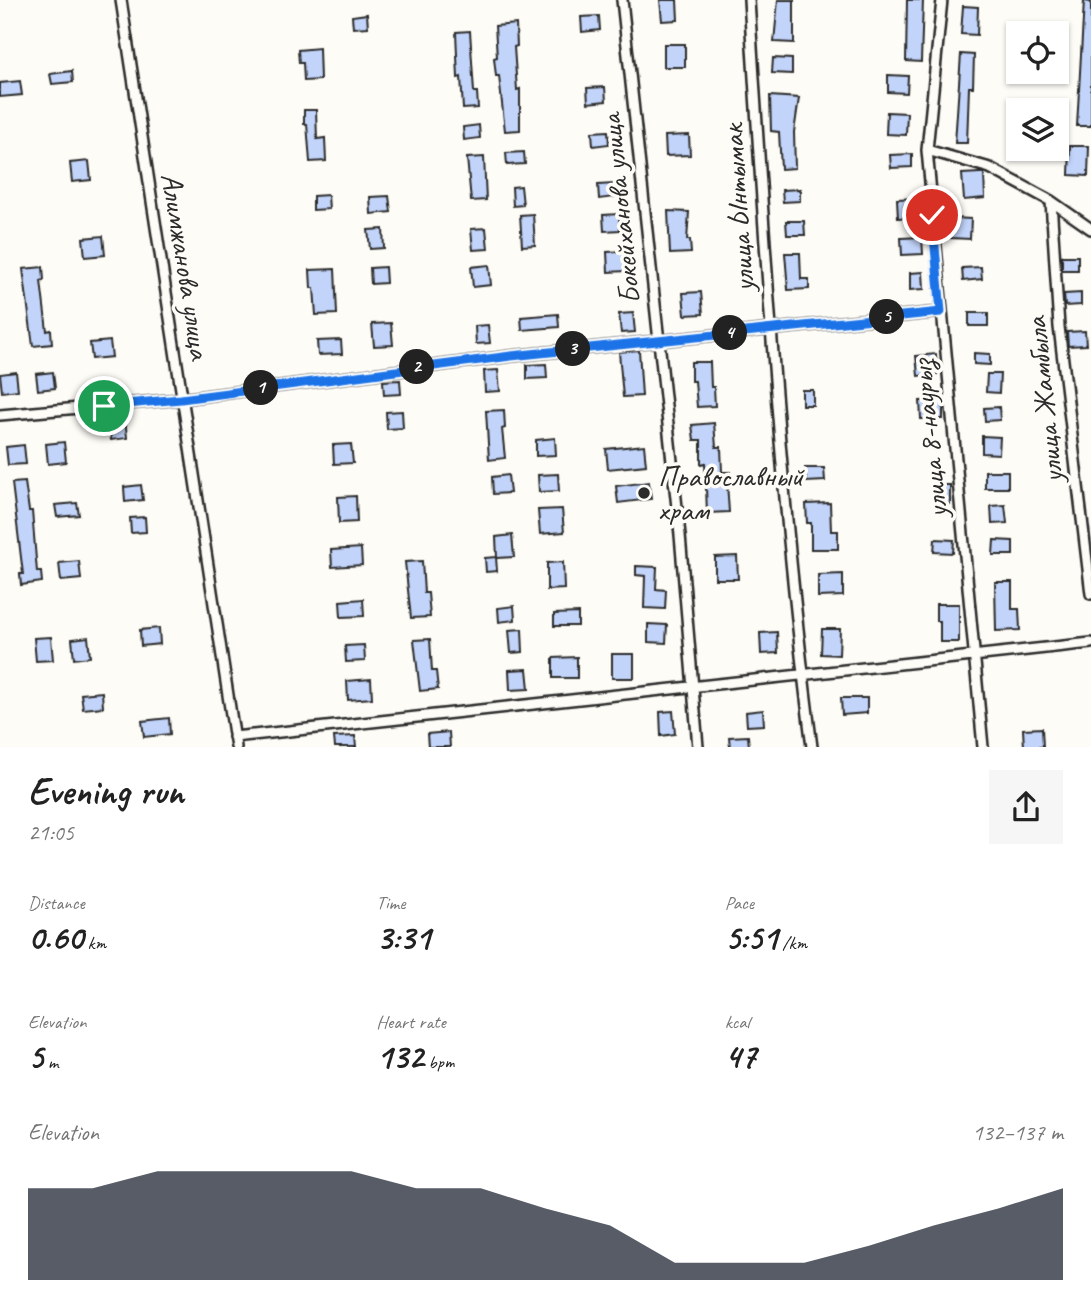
<!DOCTYPE html>
<html lang="en">
<head>
<meta charset="utf-8">
<style>
  body { margin:0; font-family:Caveat,sans-serif; background:#f6f6f6; color:#222; height:100vh; display:flex; flex-direction:column; font-size:26px; white-space:nowrap }
  * { box-sizing:border-box; margin:0 }
  p { font-size:23px; color:#767676 }
  .icon { flex:none; width:38px; height:38px; fill:none; stroke:currentColor; stroke-width:2; stroke-linecap:round; stroke-linejoin:round }
  .map { position:relative; height:747px; overflow:hidden }
  .sheet { display:flex; flex-direction:column; background:#fff; flex:1 }
  .sheet>* { flex:none }
  .controls { position:absolute; left:1006px; top:21px; display:grid; gap:14px }
  .controls a { display:grid; place-items:center; width:63px; height:63px; border-radius:0px; background:#fff; box-shadow:0 2px 5px #0004; font-size:35px }
  .pin { position:absolute; display:grid; place-items:center; width:60px; height:60px; color:#fff; margin:-30px; border:4px solid #fff; border-radius:50%; box-shadow:0 2px 7px #0007 }
  .km { position:absolute; width:35px; height:35px; margin:-18px; border-radius:50%; background:#222; color:#fff; font-size:19px; line-height:35px; text-align:center }
  .round { display:grid; place-items:center; flex:none; width:74px; height:74px; border-radius:0px; background:#f6f6f6 }
  .summary { display:flex; align-items:center; justify-content:space-between; height:119px; padding:0 28px }
  h1 { font-size:38px; font-weight:800; line-height:52px }
  .figures { display:grid; grid-template-columns:repeat(3,1fr); gap:10px; height:119px; padding:7px 28px }
  .figures div { display:grid; align-content:center }
  .figures b { font-size:35px; font-weight:800 }
  .figures small { font-size:19px; font-weight:400 }
  .figures p { font-size:19px }
  .chart { height:196px; padding:14px 28px }
  .chart p { display:flex; justify-content:space-between }
  .chart svg { width:100%; height:126px; margin-top:7px; fill:#111827; opacity:.7 }
  .map>svg:first-child { display:block }
</style>
</head>
<body>
<div class="map">
<svg width="1091" height="747" viewBox="0 0 1091 747">
  <rect width="100%" height="100%" fill="#fdfcf7"/>
  <filter id="ink" filterUnits="userSpaceOnUse"><feTurbulence type="fractalNoise" baseFrequency=".0143" numOctaves="2"/><feDisplacementMap in="SourceGraphic" scale="14" xChannelSelector="R" yChannelSelector="G"/><feConvolveMatrix kernelMatrix="1 2 1 2 8 2 1 2 1" color-interpolation-filters="sRGB"/></filter>
  <g filter="url(#ink)">
    <!-- building -->
    <path fill="#c2d4fa" stroke="#2b2b2b" stroke-width="2" d="M660,0H677L678,20L662,21Z
      M778,0H794V43L774,42Z
      M907,0H923L921,62L906,61Z
      M1084,1L1091,2V126H1077Z
      M963,6L978,7L977,35L961,34Z
      M367,14L368,27L353,28L352,16Z
      M599,16L600,30L582,32L581,17Z
      M516,24L517,46L514,47L517,90L520,89V130L505,131L499,76H496L494,58L497,57L495,26Z
      M470,31L474,92H477L478,108L463,109L461,77L458,78L456,32Z
      M664,44H685V67H664Z
      M319,48L320,80L304,81L303,63H299L298,50Z
      M961,54L974,55L973,87H969L967,143H955Z
      M773,58L792,59V74L772,73Z
      M72,71L73,82L52,84L50,74Z
      M888,75L908,76L907,93L888,92Z
      M20,81L22,95L0,97V83Z
      M605,87L606,101L588,103L587,88Z
      M770,96L799,98L794,132L795,168L781,169L779,132L771,131Z
      M304,110H316L317,139L325,138L326,161L310,162L307,124H304Z
      M887,112L907,113L906,135L886,134Z
      M479,125L480,138L464,140L463,127Z
      M608,131L609,144L593,146L592,132Z
      M689,135L690,155L666,156L665,136Z
      M1070,146H1089L1088,176L1069,175Z
      M524,152L525,164L507,165L506,153Z
      M912,154V167L891,168L890,155Z
      M484,157L486,200L471,201L467,158Z
      M89,161L91,180L72,182L70,163Z
      M980,173H984L985,198L964,200L962,174Z
      M614,184L615,197L599,199L598,185Z
      M521,186L523,205L513,206L512,187Z
      M800,189V201L783,202L782,190Z
      M328,195L329,209L313,210V196Z
      M389,196L391,212L371,214L370,197Z
      M919,198L920,217L898,218L897,199Z
      M668,211L689,212L687,240H690L691,253L670,254Z
      M533,214L535,245L522,246L520,215Z
      M619,214L620,230L604,231L603,215Z
      M953,218L971,219L970,239L951,238Z
      M786,221H804L805,235H787Z
      M486,228L488,249L473,250L471,229Z
      M383,229L384,248L370,249L368,230Z
      M103,236L105,255L85,257L83,238Z
      M922,237L923,254L902,255L901,238Z
      M625,251L626,271L608,272L607,252Z
      M785,253H800L801,279H809V289L788,290Z
      M1062,256H1078V270H1062Z
      M489,265L491,285L473,287L471,267Z
      M43,267L44,280L41,281L47,331L51,330L52,344L33,346L23,269Z
      M385,267L386,283L371,284L370,268Z
      M981,267L982,279L963,281L962,268Z
      M335,269L337,314L316,315L314,288H311L310,270Z
      M923,272L924,289L910,290V273Z
      M701,292L703,314L685,315L683,293Z
      M1081,293V305L1065,306L1064,294Z
      M633,313L635,332L621,333L619,314Z
      M969,313H988V326H969Z
      M558,314L559,327L522,330L521,317Z
      M391,323L393,345L374,346L372,324Z
      M488,325L490,343L476,344L475,326Z
      M1085,331L1086,345L1068,346L1067,332Z
      M341,340L342,354L318,355L317,341Z
      M110,341L112,357L92,359L90,343Z
      M639,350L642,396L623,397L619,352Z
      M974,353L990,354V365L974,364Z
      M936,354L937,374L918,376L916,356Z
      M691,362H710L711,387H714L715,406L697,407L695,381H691Z
      M546,364L547,378L527,379V365Z
      M498,370L500,391L485,392L484,371Z
      M16,372L18,390L2,392L0,374Z
      M53,372L55,388L38,390L36,374Z
      M987,374H1000L999,393L986,392Z
      M400,380L401,394L384,395L383,381Z
      M802,390H813V405H802Z
      M943,400V419H921L920,401Z
      M999,407L1000,420L985,421L984,408Z
      M504,410L505,428L502,429L505,458L489,460L486,411Z
      M402,411L403,428L387,429L386,412Z
      M125,417L127,438L111,440L108,419Z
      M714,423L716,447H721L722,472H730V483H727L729,512L707,513L705,463L701,464V440H694L692,425Z
      M982,436L1000,437L999,454L982,453Z
      M555,438L556,455L536,456V440Z
      M64,442L66,462L48,464L46,444Z
      M351,444L353,463L334,464L333,445Z
      M24,445L26,464L8,465L6,447Z
      M644,445L646,465L608,469L606,449Z
      M805,468H824L825,481L806,482Z
      M985,471H1008V488H985Z
      M558,474L559,491L539,492L538,475Z
      M508,475L510,493L493,494L492,477Z
      M25,482L29,511H32L37,572H41L42,582L21,585L20,574H23L12,483Z
      M649,482L651,499L618,503L616,486Z
      M141,485L143,500L125,502L124,487Z
      M935,485H950V504L935,503Z
      M356,496L357,522L339,523L338,497Z
      M77,503L79,515L57,517L55,505Z
      M830,503L831,531H838V549H811V523H807L806,504Z
      M1005,505L1007,523L992,524L991,506Z
      M562,509L564,532L540,534L538,510Z
      M145,517L146,532L131,533L130,518Z
      M512,535L514,557L497,558L496,537Z
      M935,539L954,540L953,553L934,552Z
      M994,540L1013,541V555H993Z
      M361,548L362,565L332,567L331,550Z
      M737,556L738,579H715V557Z
      M496,557L497,571L486,572L485,558Z
      M79,561L81,579L61,581L59,563Z
      M422,561L424,593H428L430,617L411,618L405,562Z
      M563,562L564,589L547,590V563Z
      M636,566L657,567L656,589L666,590L665,609L644,608L645,576L636,575Z
      M843,574V596L818,597V575Z
      M995,582H1012V609H1019L1020,630L996,631Z
      M363,599L364,616L341,617L340,601Z
      M936,604H959V642H940V621H936Z
      M514,606L515,620L499,622L498,608Z
      M578,613V626H554V614Z
      M648,624L667,625L666,643L648,642Z
      M159,628L160,644L141,646L140,630Z
      M522,629L523,652L511,653L509,630Z
      M822,629H840L839,655L821,654Z
      M777,632L778,653L761,654L760,633Z
      M51,637L53,660L36,661L34,638Z
      M88,637L90,657L74,659L72,639Z
      M430,639L432,671H436L438,689L420,691L414,640Z
      M364,645L365,661L346,662L345,646Z
      M612,654H634V678H612Z
      M577,657V678H553V658Z
      M527,669L529,689L510,690L509,670Z
      M371,679L372,698L348,700L347,681Z
      M102,692L103,707L83,709L81,694Z
      M841,698H867V713L842,715Z
      M763,710L764,725L747,726L746,712Z
      M673,711L675,734L661,736L660,712Z
      M169,718L170,734L144,737L142,721Z
      M1042,728L1043,747H1024L1023,729Z
      M449,732L450,747H428L427,734Z
      M355,736L356,747H335L334,737Z
      M748,736L749,747H730L729,737Z"/>
    <g fill="none" stroke-linecap="round" stroke-linejoin="round">
      <!-- street casing -->
      <g stroke="#2b2b2b" stroke-width="14">
        <path id="street" d="M121,0L236,747
          M622,0L680,535L698,747
          M749,0C765,249 780,499 812,747
          M942,0L927,150L983,747
          M927,150L990,168L1051,201L1091,229
          M1051,201L1059,327L1091,594
          M0,415L181,399L511,356L941,312
          M234,737L1091,643"/>
      </g>
      <!-- street -->
      <use href="#street" stroke="#fdfcf7" stroke-width="9"/>
    </g>
  </g>
  <g fill="none" stroke-linecap="round" stroke-linejoin="round" filter="url(#ink)">
    <!-- route casing -->
    <g stroke="#fff" stroke-width="14">
      <path id="route" d="M104,406L181,399L511,356L941,312L932,215"/>
    </g>
    <!-- route -->
    <use href="#route" stroke="#1a73e8" stroke-width="9"/>
  </g>
  <!-- markers -->
  <circle fill="#2b2b2b" stroke="#fdfcf7" stroke-width="2.5" cx="644" cy="493" r="7"/>
  <g text-anchor="middle" stroke-width="7" stroke-linejoin="round" paint-order="stroke">
    <!-- street labels -->
    <g font-size="30" fill="#2b2b2b" stroke="#fdfcf7">
      <text transform="translate(738 208) rotate(-94)" y="10">улица Ынтымак</text>
      <text transform="translate(620 209) rotate(-96)" y="10">Бокейханова улица</text>
      <text transform="translate(186 266) rotate(81)" y="10">Алимжанова улица</text>
      <text transform="translate(1044 400) rotate(-96)" y="10">улица Жамбыла</text>
      <text transform="translate(929 439) rotate(-96)" y="10">улица 8-наурыз</text>
    </g>
    <!-- poi labels -->
    <g font-size="30" fill="#2b2b2b" stroke="#fdfcf7" text-anchor="start">
      <text x="658" y="486">Православный<tspan x="658" dy="34">храм</tspan></text>
    </g>
  </g>
</svg>
<div class="controls">
<a><svg class="icon" aria-label="locate" viewBox="0 0 24 24"><circle cx="12" cy="12" r="6"/><path d="M12 2v4M12 18v4M2 12h4M18 12h4"/></svg></a>
<a><svg class="icon" aria-label="layers" viewBox="0 0 24 24"><path d="M12 4l9 5-9 5-9-5zM3 14l9 5 9-5"/></svg></a>
</div>
<div class="pin" style="left:104px;top:406px;background:#1e9e55"><svg class="icon" aria-label="arrive" viewBox="0 0 24 24"><path d="M6 21V4h12l-3 4 3 4H6"/></svg></div>
<div class="pin" style="left:932px;top:215px;background:#d93025"><svg class="icon" aria-label="check" viewBox="0 0 24 24"><path d="M5 12l5 5 9-10"/></svg></div>
<b class="km" style="left:261px;top:388px">1</b>
<b class="km" style="left:417px;top:367px">2</b>
<b class="km" style="left:573px;top:349px">3</b>
<b class="km" style="left:730px;top:333px">4</b>
<b class="km" style="left:887px;top:317px">5</b>
</div>
<section class="sheet">
<div class="summary"><div><h1>Evening run</h1><p>21:05</p></div><a class="round"><svg class="icon" aria-label="share" viewBox="0 0 24 24"><path d="M12 15V3M7 8l5-5 5 5M5 13v7h14v-7"/></svg></a></div>
<div class="figures">
<div><p>Distance</p><b>0.60<small> km</small></b></div>
<div><p>Time</p><b>3:31</b></div>
<div><p>Pace</p><b>5:51<small> /km</small></b></div>
</div>
<div class="figures">
<div><p>Elevation</p><b>5<small> m</small></b></div>
<div><p>Heart rate</p><b>132<small> bpm</small></b></div>
<div><p>kcal</p><b>47</b></div>
</div>
<div class="chart"><p><span>Elevation</span>132–137 m</p>
<svg viewBox="0 0 160 44" preserveAspectRatio="none"><path d="M0 44V12L10 12L20 6L30 6L40 6L50 6L60 12L70 12L80 19L90 25L100 38L110 38L120 38L130 32L140 25L150 19L160 12V44z"/></svg>
</div>
</section>
</body>
</html>
